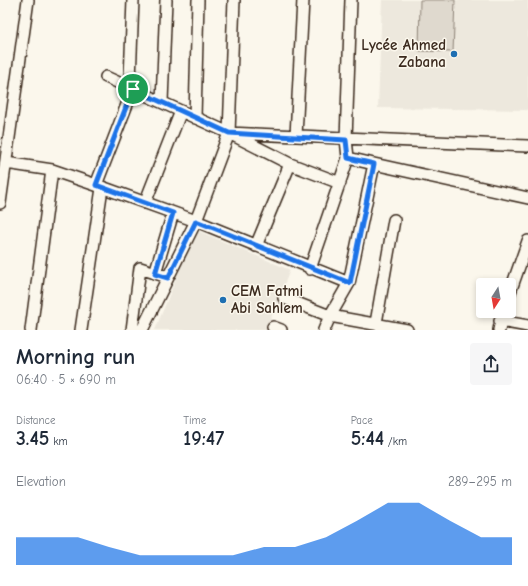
<!DOCTYPE html>
<html lang="en">
<head>
<meta charset="utf-8">
<style>
  body { margin:0; font-family:"Comic Neue",sans-serif; background:#f6f6f7; color:#1f2937; height:100vh; display:flex; flex-direction:column; font-size:15px; white-space:nowrap }
  * { box-sizing:border-box; margin:0 }
  p { font-size:13px; color:#747a83 }
  .icon { flex:none; width:22px; height:22px; fill:none; stroke:currentColor; stroke-width:2; stroke-linecap:round; stroke-linejoin:round }
  .map { position:relative; height:330px; overflow:hidden }
  .side { display:flex; flex-direction:column; background:#fff; flex:1 }
  .side>* { flex:none }
  .needle { width:26px; rotate:191deg }
  .fabs { position:absolute; left:476px; top:278px; display:grid; gap:8px }
  .fabs a { display:grid; place-items:center; width:40px; height:40px; border-radius:4px; background:#fff; box-shadow:0 2px 6px #0003; font-size:20px }
  .pin { position:absolute; display:grid; place-items:center; width:34px; height:34px; color:#fff; margin:-17px; border:2px solid #fff; border-radius:50%; box-shadow:0 1px 4px #0007 }
  .round { display:grid; place-items:center; flex:none; width:42px; height:42px; border-radius:4px; background:#f6f6f7 }
  .headline { display:flex; align-items:center; justify-content:space-between; height:68px; padding:0 16px }
  h1 { font-size:22px; font-weight:700; line-height:30px }
  .figures { display:grid; grid-template-columns:repeat(3,1fr); gap:6px; height:68px; padding:4px 16px }
  .figures div { display:grid; align-content:center }
  .figures b { font-size:20px; font-weight:700 }
  .figures small { font-size:11px; font-weight:400 }
  .figures p { font-size:11px }
  .chart { height:112px; padding:8px 16px }
  .chart p { display:flex; justify-content:space-between }
  .chart svg { width:100%; height:72px; margin-top:4px; fill:#1a73e8; opacity:.7 }
  .map>svg:first-child { display:block }
</style>
</head>
<body>
<div class="map">
<svg width="528" height="330" viewBox="0 0 528 330">
  <rect width="100%" height="100%" fill="#fbf7ec"/>
  <filter id="ink" filterUnits="userSpaceOnUse"><feTurbulence type="fractalNoise" baseFrequency=".025" numOctaves="2"/><feDisplacementMap in="SourceGraphic" scale="8" xChannelSelector="R" yChannelSelector="G"/><feConvolveMatrix kernelMatrix="1 2 1 2 8 2 1 2 1" color-interpolation-filters="sRGB"/></filter>
  <g filter="url(#ink)">
    <!-- built -->
    <path fill="#ede8dd" d="M382,0H528V110L378,108Z
      M196,230L290,270L266,330H155Z"/>
    <!-- green -->
    <path fill="#dfd9ce" stroke="#8d8276" d="M420,0H455L453,52L419,51Z"/>
    <g fill="none" stroke-linecap="round" stroke-linejoin="round">
      <!-- minor casing -->
      <g stroke="#3b2a1e" stroke-width="14">
        <path id="minor" d="M106,77L229,133L528,146
          M162,102L166,0
          M195,118L198,0
          M233,135L290,164L340,183
          M296,136L303,0
          M348,158L346,139L351,0
          M6,163L52,170L96,185L196,221L349,283
          M96,185L133,89L130,80L133,0
          M0,203L28,0
          M145,203L181,111
          M256,246L290,164
          M310,269L348,158L374,164
          M155,273L173,213
          M509,295L528,241
          M284,298L330,316L407,330
          M500,321L528,326
          M376,323L394,220
          M273,327L281,330
          M31,330L52,170
          M81,330L102,188
          M132,330L140,268L168,277
          M142,330L196,221L229,133L234,0
          M324,330L330,316L349,283L374,164L528,198
          M499,330L503,311"/>
      </g>
      <!-- minor -->
      <use href="#minor" stroke="#fbf7ec" stroke-width="11"/>
    </g>
  </g>
  <g fill="none" stroke-linecap="round" stroke-linejoin="round" filter="url(#ink)">
    <!-- route casing -->
    <g stroke="#fff" stroke-width="8">
      <path id="route" d="M133,89L229,133L346,140L348,158L374,164L350,283L196,221L168,278L155,274L173,213L96,185Z"/>
    </g>
    <!-- route -->
    <use href="#route" stroke="#1a73e8" stroke-width="5"/>
  </g>
  <!-- markers -->
  <g fill="#1f6fb2" stroke="#fbf7ec" stroke-width="1.5">
    <circle cx="454" cy="54" r="4"/>
    <circle cx="223" cy="300" r="4"/>
  </g>
  <g text-anchor="middle" stroke-width="3" stroke-linejoin="round" paint-order="stroke">
    <!-- poi labels -->
    <g font-size="15" font-weight="bold" fill="#3b2a1e" stroke="#fbf7ec" text-anchor="end">
      <text x="446" y="50">Lycée Ahmed<tspan x="446" dy="17">Zabana</tspan></text>
      <text x="231" y="296" text-anchor="start">CEM Fatmi<tspan x="231" dy="17">Abi Sahlem</tspan></text>
    </g>
  </g>
</svg>
<div class="fabs">
<a><svg class="needle" viewBox="-14 -14 28 28"><path d="M0-13l5 13h-10z" fill="#e53935"/><path d="M0 13l5-13h-10z" fill="#747a83"/></svg></a>
</div>
<div class="pin" style="left:133px;top:89px;background:#1e9e55"><svg class="icon" aria-label="arrive" viewBox="0 0 24 24"><path d="M6 21V4h12l-3 4 3 4H6"/></svg></div>
</div>
<section class="side">
<div class="headline"><div><h1>Morning run</h1><p>06:40 · 5 × 690 m</p></div><a class="round"><svg class="icon" aria-label="share" viewBox="0 0 24 24"><path d="M12 15V3M7 8l5-5 5 5M5 13v7h14v-7"/></svg></a></div>
<div class="figures">
<div><p>Distance</p><b>3.45<small> km</small></b></div>
<div><p>Time</p><b>19:47</b></div>
<div><p>Pace</p><b>5:44<small> /km</small></b></div>
</div>
<div class="chart"><p><span>Elevation</span>289–295 m</p>
<svg viewBox="0 0 160 44" preserveAspectRatio="none"><path d="M0 44V27L10 27L20 27L30 33L40 38L50 38L60 38L70 38L80 33L90 33L100 27L110 17L120 6L130 6L140 17L150 27L160 27V44z"/></svg>
</div>
</section>
</body>
</html>
